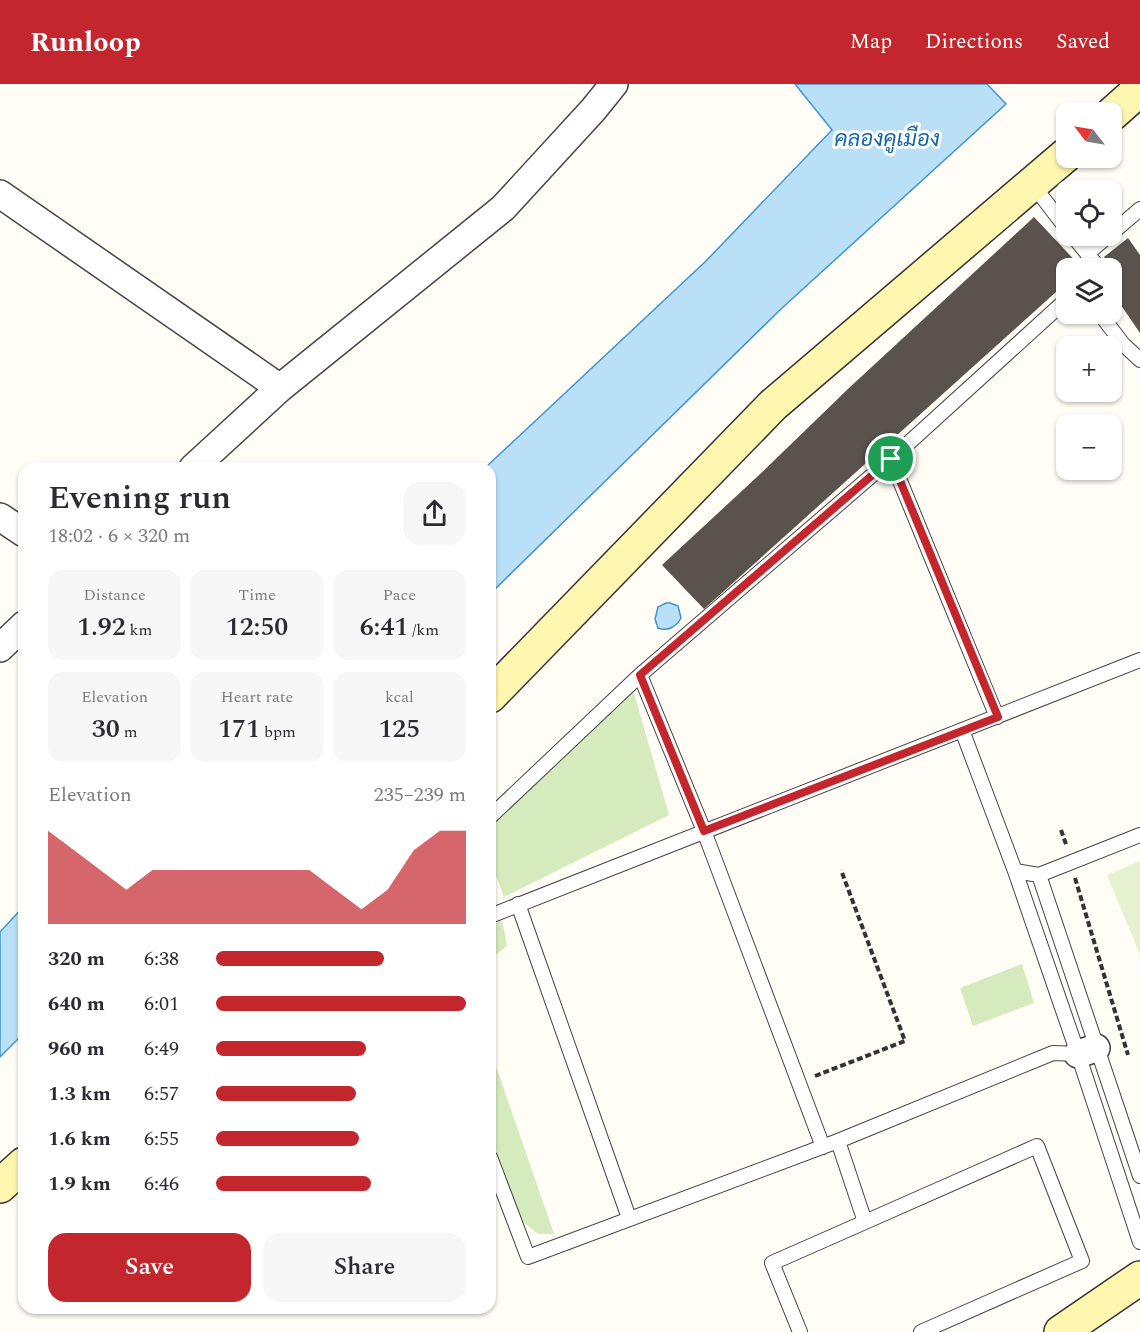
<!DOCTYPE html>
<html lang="en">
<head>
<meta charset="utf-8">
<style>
  body { margin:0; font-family:Spectral,Sarabun,serif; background:#f7f7f7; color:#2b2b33; height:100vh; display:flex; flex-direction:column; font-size:22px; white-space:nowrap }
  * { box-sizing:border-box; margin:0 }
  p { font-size:20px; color:#7c7c81 }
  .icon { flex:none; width:33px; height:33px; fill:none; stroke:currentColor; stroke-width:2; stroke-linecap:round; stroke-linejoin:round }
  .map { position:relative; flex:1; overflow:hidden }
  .drawer { position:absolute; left:18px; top:378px; width:478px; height:852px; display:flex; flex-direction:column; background:#fff; border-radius:18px; box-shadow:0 2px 4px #0004 }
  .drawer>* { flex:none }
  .needle { width:39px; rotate:301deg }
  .controls { position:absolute; left:1056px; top:18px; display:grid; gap:12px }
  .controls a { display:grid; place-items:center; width:66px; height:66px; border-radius:12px; background:#fff; box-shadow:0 2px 4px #0004; font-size:30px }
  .pin { position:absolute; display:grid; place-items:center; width:51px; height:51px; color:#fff; margin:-26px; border:3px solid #fff; border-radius:50%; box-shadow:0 2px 6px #0007 }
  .round { display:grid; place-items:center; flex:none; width:63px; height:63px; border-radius:18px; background:#f7f7f7 }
  .headline { display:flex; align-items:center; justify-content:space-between; height:102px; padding:0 30px }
  h1 { font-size:33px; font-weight:600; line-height:45px }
  .stats { display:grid; grid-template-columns:repeat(3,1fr); gap:9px; height:102px; padding:6px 30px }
  .stats div { display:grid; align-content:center; border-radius:15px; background:#f7f7f7; text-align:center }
  .stats b { font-size:26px; font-weight:600 }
  .stats small { font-size:16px; font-weight:400 }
  .stats p { font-size:16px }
  .chart { height:168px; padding:12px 30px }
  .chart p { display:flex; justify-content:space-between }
  .chart svg { width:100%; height:108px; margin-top:6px; fill:#c4262e; opacity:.7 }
  .primary-button { display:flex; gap:12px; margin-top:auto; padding:12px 30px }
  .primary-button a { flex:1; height:69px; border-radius:18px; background:#c4262e; color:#fff; font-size:24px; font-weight:600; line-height:69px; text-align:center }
  .primary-button a+a { background:#f7f7f7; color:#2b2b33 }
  ul { padding:0 30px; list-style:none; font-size:20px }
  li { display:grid; grid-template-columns:96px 72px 1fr; align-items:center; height:45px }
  li i { height:15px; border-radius:8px; background:#c4262e }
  header { display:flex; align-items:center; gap:36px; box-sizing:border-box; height:84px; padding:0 30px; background:#c4262e; color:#fff }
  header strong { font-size:28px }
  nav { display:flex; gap:33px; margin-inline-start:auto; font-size:21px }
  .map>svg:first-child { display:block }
</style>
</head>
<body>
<header>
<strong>Runloop</strong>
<nav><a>Map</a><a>Directions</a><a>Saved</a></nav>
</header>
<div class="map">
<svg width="1140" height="1248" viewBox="0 0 1140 1248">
  <rect width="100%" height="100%" fill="#fffdf5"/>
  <!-- green -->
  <path fill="#d5ebbd" d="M632,602L669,731L504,813L491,778V736Z
    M502,836L507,862L491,875V841Z
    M1022,880L1034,919L973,942L960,904Z
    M490,965L554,1150H538L518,1134L491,1051Z"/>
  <!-- pitch -->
  <path fill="#e6f2cf" d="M1140,777V871L1107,791Z"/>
  <!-- water -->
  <path fill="#b9e0f7" stroke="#3f96cf" stroke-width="1.5" d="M795,0H987L1006,20L781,225L491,509L490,384H485L706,177L832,46Z
    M666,519H670L678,522L681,534C677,542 668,548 658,544L655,535L658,523Z
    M24,822V949L0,973V848Z"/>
  <!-- building -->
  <path fill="#5a524d" d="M1034,133L1082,184H1066V199L704,525L662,481L758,392L849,304Z
    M1128,154L1140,171V249L1112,208V199L1118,194L1104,173Z"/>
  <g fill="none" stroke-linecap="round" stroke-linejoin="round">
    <!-- lane casing -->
    <g stroke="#444" stroke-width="16">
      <path id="lane" d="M1033,101L1066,144
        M1112,149L1140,125
        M1073,152L1099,184
        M1087,170L1108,152
        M1100,230L1123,260L1140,276
        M997,633L891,375L1066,216
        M962,646L1015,787L1078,970
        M490,733L640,591
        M1015,787L1039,791L1140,751
        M1039,791L1140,1092
        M518,820L629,1134
        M490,832L1140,576
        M823,1063L704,747L640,591L891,375
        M490,1073L528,1173L838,1057L1053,969L1078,970L1140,1158
        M865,1138L1037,1062L1082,1177L921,1248
        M800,1248L772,1179L865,1138L838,1057"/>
    </g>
    <!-- street casing -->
    <g stroke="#444" stroke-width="30">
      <path id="street" d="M0,110L280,304
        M193,384L280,304L503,124L593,26L614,0
        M0,433L24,449
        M0,564L24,541
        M1078,970L1096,964"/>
    </g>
    <!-- secondary casing -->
    <g stroke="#333" stroke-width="36">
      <path id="secondary" d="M1112,30L1140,5
        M490,612L773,321L1066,71
        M0,1102L24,1080
        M1061,1248L1140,1194"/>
    </g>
    <!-- path -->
    <path stroke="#333" stroke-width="4" stroke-dasharray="6 3" stroke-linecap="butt" d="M1061,746L1067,763
      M1075,794L1128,971
      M815,992L905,957L841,786"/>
    <!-- lane -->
    <use href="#lane" stroke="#fff" stroke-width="14"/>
    <!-- street -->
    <use href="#street" stroke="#fff" stroke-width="27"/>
    <!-- secondary -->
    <use href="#secondary" stroke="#fff6b0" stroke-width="33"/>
  </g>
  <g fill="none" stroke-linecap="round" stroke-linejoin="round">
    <!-- route casing -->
    <g stroke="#fff" stroke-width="12">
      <path id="route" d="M891,375L998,633L704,747L640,591Z"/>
    </g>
    <!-- route -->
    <use href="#route" stroke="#c4262e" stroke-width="8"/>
  </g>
  <g text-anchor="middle" stroke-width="6" stroke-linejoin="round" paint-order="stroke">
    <!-- water labels -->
    <g font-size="22" font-style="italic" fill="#1768a6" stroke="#fff">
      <text x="887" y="62">คลองคูเมือง</text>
    </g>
  </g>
</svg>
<div class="controls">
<a><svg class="needle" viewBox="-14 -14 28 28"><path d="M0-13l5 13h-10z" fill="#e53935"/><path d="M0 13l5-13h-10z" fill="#7c7c81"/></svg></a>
<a><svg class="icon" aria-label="locate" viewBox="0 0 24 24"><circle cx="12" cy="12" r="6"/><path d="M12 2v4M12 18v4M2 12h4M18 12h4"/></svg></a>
<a><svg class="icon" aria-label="layers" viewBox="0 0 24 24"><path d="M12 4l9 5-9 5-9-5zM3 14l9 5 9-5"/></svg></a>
<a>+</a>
<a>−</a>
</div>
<div class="pin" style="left:891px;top:375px;background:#1e9e55"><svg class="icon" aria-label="arrive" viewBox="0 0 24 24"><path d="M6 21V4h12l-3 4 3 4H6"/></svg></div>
<section class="drawer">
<div class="headline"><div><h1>Evening run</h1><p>18:02 · 6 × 320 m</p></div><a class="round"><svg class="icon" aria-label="share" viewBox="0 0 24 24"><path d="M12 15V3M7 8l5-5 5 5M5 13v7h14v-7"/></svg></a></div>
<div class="stats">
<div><p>Distance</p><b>1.92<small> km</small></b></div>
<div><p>Time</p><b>12:50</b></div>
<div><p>Pace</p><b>6:41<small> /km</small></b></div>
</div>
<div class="stats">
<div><p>Elevation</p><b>30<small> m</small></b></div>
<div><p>Heart rate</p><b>171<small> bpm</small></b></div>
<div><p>kcal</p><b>125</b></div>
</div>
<div class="chart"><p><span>Elevation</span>235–239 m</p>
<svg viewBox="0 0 160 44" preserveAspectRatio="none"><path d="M0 44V6L10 14L20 22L30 30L40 22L50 22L60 22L70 22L80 22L90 22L100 22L110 30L120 38L130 30L140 14L150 6L160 6V44z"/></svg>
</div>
<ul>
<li><b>320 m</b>6:38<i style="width:67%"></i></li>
<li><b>640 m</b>6:01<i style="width:100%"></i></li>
<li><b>960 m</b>6:49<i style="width:60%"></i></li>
<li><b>1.3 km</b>6:57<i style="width:56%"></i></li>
<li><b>1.6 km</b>6:55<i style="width:57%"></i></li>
<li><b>1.9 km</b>6:46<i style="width:62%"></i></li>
</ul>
<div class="primary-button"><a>Save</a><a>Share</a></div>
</section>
</div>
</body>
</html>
